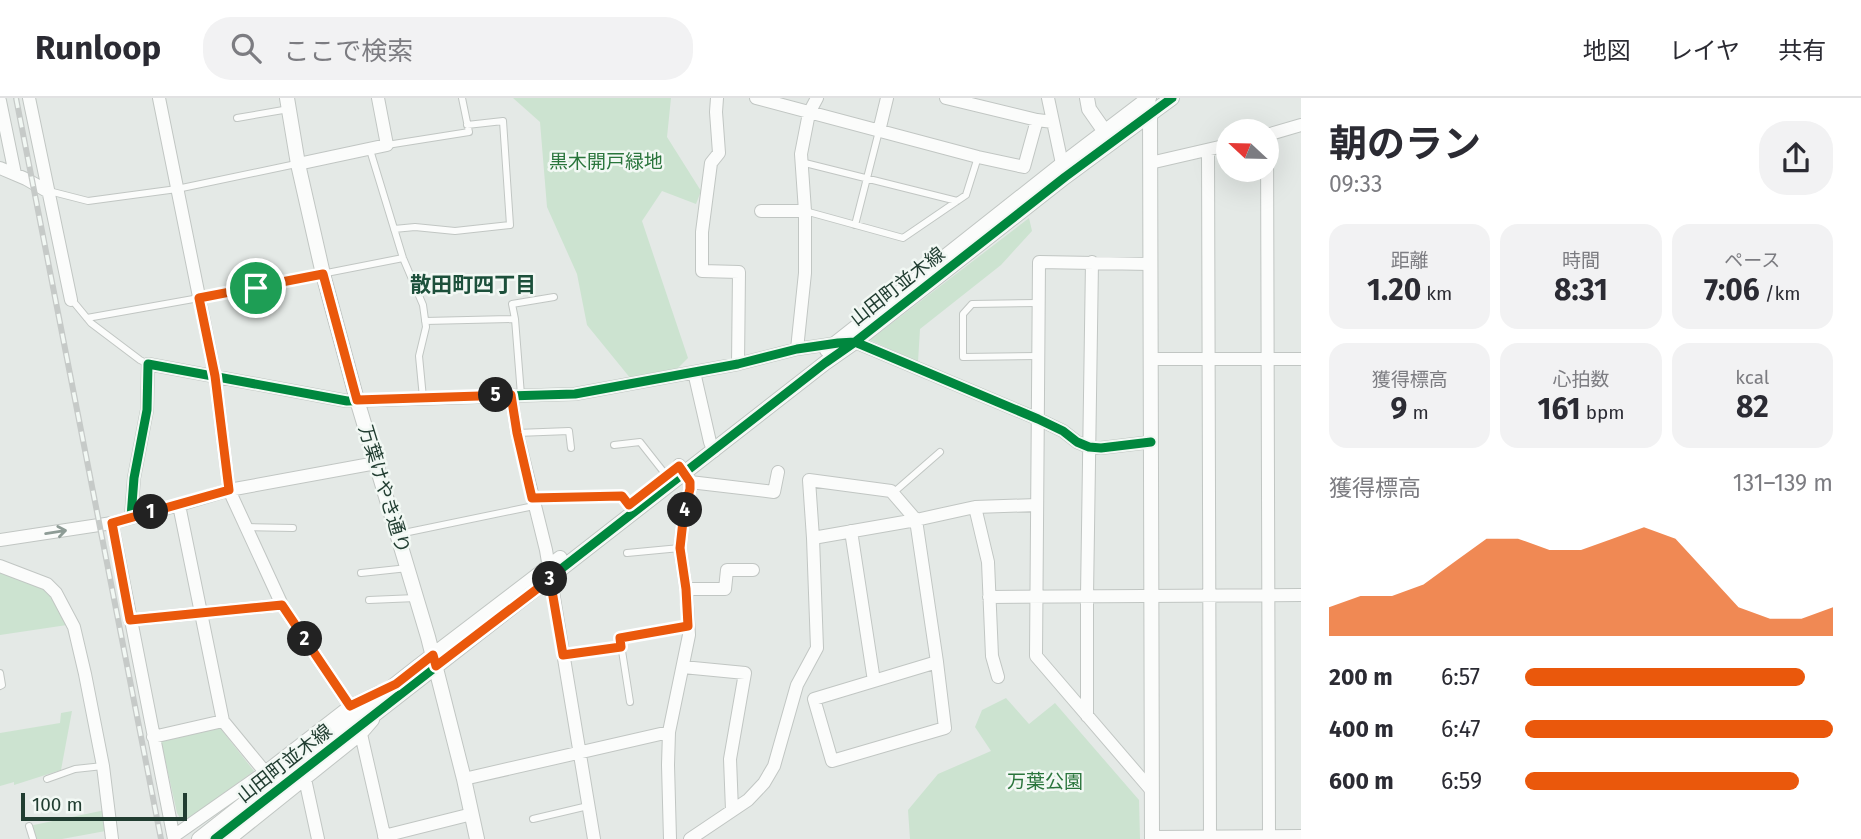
<!DOCTYPE html>
<html lang="ja">
<head>
<meta charset="utf-8">
<style>
  body { margin:0; font-family:"Fira Sans","Noto Sans JP",sans-serif; background:#f2f2f3; color:#2b2b33; height:100vh; display:flex; flex-direction:column; font-size:26px; white-space:nowrap }
  * { box-sizing:border-box; margin:0 }
  p { font-size:23px; color:#7c7c81 }
  .icon { flex:none; width:38px; height:38px; fill:none; stroke:currentColor; stroke-width:2; stroke-linecap:round; stroke-linejoin:round }
  .map { position:relative; flex:1; overflow:hidden }
  .sheet { display:flex; flex-direction:column; background:#fff; width:560px }
  .sheet>* { flex:none }
  .needle { width:46px; rotate:292deg }
  .controls { position:absolute; left:1216px; top:21px; display:grid; gap:14px }
  .controls a { display:grid; place-items:center; width:63px; height:63px; border-radius:50%; background:#fff; box-shadow:0 7px 28px #0002; font-size:35px }
  .scale { position:absolute; left:21px; bottom:18px; width:166px; box-sizing:border-box; padding-left:7px; border:4px solid #213d31; border-top:0; font-size:19px; line-height:24px; white-space:nowrap; color:#213d31; -webkit-text-stroke:5px #f2f8f4; paint-order:stroke }
  .pin { position:absolute; display:grid; place-items:center; width:60px; height:60px; color:#fff; margin:-30px; border:4px solid #fff; border-radius:50%; box-shadow:0 2px 7px #0007 }
  .km { position:absolute; width:35px; height:35px; margin:-18px; border-radius:50%; background:#222; color:#fff; font-size:19px; line-height:35px; text-align:center }
  .round { display:grid; place-items:center; flex:none; width:74px; height:74px; border-radius:28px; background:#f2f2f3 }
  .overview { display:flex; align-items:center; justify-content:space-between; height:119px; padding:0 28px }
  h1 { font-size:38px; font-weight:700; line-height:52px }
  .metrics { display:grid; grid-template-columns:repeat(3,1fr); gap:10px; height:119px; padding:7px 28px }
  .metrics div { display:grid; align-content:center; border-radius:18px; background:#f2f2f3; text-align:center }
  .metrics b { font-size:30px; font-weight:700 }
  .metrics small { font-size:19px; font-weight:400 }
  .metrics p { font-size:19px }
  .chart { height:196px; padding:14px 28px }
  .chart p { display:flex; justify-content:space-between }
  .chart svg { width:100%; height:126px; margin-top:7px; fill:#ea580c; opacity:.7 }
  ul { padding:0 28px; list-style:none; font-size:23px }
  li { display:grid; grid-template-columns:112px 84px 1fr; align-items:center; height:52px }
  li i { height:18px; border-radius:9px; background:#ea580c }
  header { display:flex; align-items:center; gap:42px; box-sizing:border-box; height:98px; padding:0 35px; background:#fff; border-bottom:2px solid #e1e1e2 }
  header strong { font-size:33px }
  nav { display:flex; gap:38px; margin-inline-start:auto; font-size:24px }
  .search { width:490px; height:63px; background:#f2f2f3; display:flex; align-items:center; gap:18px; box-sizing:border-box; padding:0 24px; border-radius:28px; color:#7c7c81; font-size:26px }
  main { display:flex; flex:1; min-height:0 }
  .map>svg:first-child { display:block }
</style>
</head>
<body>
<header>
<strong>Runloop</strong>
<div class="search"><svg class="icon" aria-label="search" viewBox="0 0 24 24"><circle cx="10" cy="10" r="6"/><path d="M15 15l6 6"/></svg>ここで検索</div>
<nav><a>地図</a><a>レイヤ</a><a>共有</a></nav>
</header>
<main>
<div class="map">
<svg width="1301" height="741" viewBox="0 0 1301 741">
  <rect width="100%" height="100%" fill="#e4e9e6"/>
  <!-- green -->
  <path fill="#cce3d0" d="M513,0H671L667,39L701,93L696,106L662,93L642,123L688,260L671,277L631,281L587,227L577,176L547,109L540,24Z
    M1029,120L1032,133L1001,167L920,231L918,264L870,242Z
    M0,472L45,490L53,500L67,527L0,537Z
    M1006,600L1029,626L1055,605L1139,702L1140,741H910L908,712L938,676L991,653L975,629L982,612Z
    M72,613L61,672L14,687V684L0,688V635L60,625L61,615Z
    M220,630L254,673L188,721L180,720L177,715L161,643Z
    M110,711L111,732L62,741H33L29,728Z"/>
  <g fill="none" stroke-linecap="round" stroke-linejoin="round">
    <!-- service casing -->
    <g stroke="#c1c6c3" stroke-width="8">
      <path id="service" d="M237,20L289,11
        M387,47L469,34L462,0
        M370,52L403,160L423,207L426,229L419,258L423,300
        M801,64L957,103
        M49,93L88,103L177,91L296,66
        M805,113L903,140L966,97L978,59
        M855,127L879,33
        M394,131L415,129L455,133L510,127L503,23L467,27
        M72,202L91,225L140,262L148,266
        M1038,205L972,206L963,216V259L1038,258
        M87,220L199,200L403,160
        M515,221L512,206L554,199
        M425,223L515,221L521,297
        M517,335L569,333L571,350
        M614,347L640,344L666,377
        M893,395L940,354
        M534,400L622,398L629,407
        M246,429L293,430
        M399,436L534,408
        M627,455L680,450
        M361,475L408,470
        M369,502L416,500
        M563,557L621,549
        M0,575L2,587L0,588
        M630,604L620,540L689,528
        M47,681L75,671L103,668
        M533,721L588,708
        M29,728L33,741"/>
    </g>
    <!-- minor casing -->
    <g stroke="#c1c6c3" stroke-width="14">
      <path id="minor" d="M29,0L71,202
        M159,0L215,278L229,392L282,507L350,608
        M717,0L716,14L719,55L711,65L702,134V173L739,174L738,266
        M756,0L978,59L1024,69L1037,22
        M946,0L1037,22L1053,24
        M1048,0L1064,75
        M0,3L15,76
        M879,33L887,0
        M1267,37L1269,741
        M1267,37L1301,27
        M1208,52L1210,741
        M1150,65L1228,47
        M298,66L387,47L378,0
        M0,70L26,81L47,93
        M761,113H805
        M1150,166L1039,164L1036,558L1152,693
        M797,251L805,175V113L801,56L809,15L817,0
        M1151,261H1301
        M694,274L710,344L714,353
        M511,297L517,335L546,452L594,741
        M690,384L774,394L778,374
        M179,407L223,623L265,674
        M975,409L988,464L992,558L998,579
        M131,419L134,380L147,312L148,266L347,303L575,296L738,266L797,251L838,245L855,244L1038,321L1063,333L1077,344L1089,349L1101,350L1151,344
        M112,425L174,741
        M851,433L874,583
        M813,440L916,422L975,409L1037,407
        M0,442L112,425L179,407L229,392L376,365
        M0,468L47,486L56,495L74,529L85,576L103,668L112,741
        M686,491H725L727,472H753
        M989,499L1301,497
        M130,522L282,507
        M683,569L745,575L730,661L732,712
        M1087,618V498L1092,164
        M361,636L385,741
        M153,639L223,623
        M305,681L318,741
        M464,681L669,634
        M174,738L265,674L350,608L379,594
        M384,738L472,716
        M230,741L361,636L373,622
        M670,741L668,667L669,634L689,537L686,491L680,450L684,414L690,391V384L679,367
        M690,741L748,702L764,685L774,668L797,587L817,550L813,440L809,382L891,393L916,422L937,564L814,601L832,663L945,630L937,564"/>
    </g>
    <!-- tertiary casing -->
    <g stroke="#c1c6c3" stroke-width="16">
      <path id="tertiary" d="M287,0L298,66L323,176L357,302L428,539L464,681L477,741
        M1087,0L1089,11L1110,41
        M1150,11L1152,741
        M827,252L1061,67L1149,0
        M1152,740L1301,739
        M199,741L416,570L560,460
        M215,741L825,265L855,244L1065,79L1172,0"/>
    </g>
    <!-- service -->
    <use href="#service" stroke="#fbfcfb" stroke-width="6"/>
    <!-- minor -->
    <use href="#minor" stroke="#fbfcfb" stroke-width="12"/>
    <!-- tertiary -->
    <use href="#tertiary" stroke="#fbfcfb" stroke-width="14"/>
    <!-- rail casing -->
    <g stroke="#c6cac8" stroke-width="6">
      <path id="rail" d="M16,0L161,741"/>
    </g>
    <!-- rail -->
    <use href="#rail" stroke="#f2f8f4" stroke-width="3.5" stroke-dasharray="10" stroke-linecap="butt"/>
    <!-- cycleway casing -->
    <g stroke="#f2f8f4" stroke-width="13">
      <path id="cycleway" d="M131,419L134,380L147,312L148,266L347,303L575,296L738,266L797,251L838,245L855,244L1038,321L1063,333L1077,344L1089,349L1101,350L1151,344
        M215,741L825,265L855,244L1065,79L1172,0"/>
    </g>
    <!-- cycleway -->
    <use href="#cycleway" stroke="#00873e" stroke-width="9"/>
  </g>
  <!-- one-way arrows -->
  <defs><path id="oneway-shaft" d="M-6 0H5M1.5-3L5.5 0L1.5 3" fill="none" stroke-width="1.6" stroke-linecap="round" stroke-linejoin="round" transform="scale(1.75)"/></defs>
  <use stroke="#8e9c96" href="#oneway-shaft" transform="translate(56 434) rotate(-9)"/>
  <g fill="none" stroke-linecap="round" stroke-linejoin="round">
    <!-- route casing -->
    <g stroke="#fff" stroke-width="14">
      <path id="route" d="M323,176L357,302L511,297L517,335L532,400L622,398L629,407L679,368L690,384V391L684,414L680,450L686,491L688,528L620,540L621,549L563,557L550,481L436,568L433,557L396,586L350,608L282,507L130,522L112,425L229,392L215,278L199,200Z"/>
    </g>
    <!-- route -->
    <use href="#route" stroke="#ea580c" stroke-width="9"/>
  </g>
  <g text-anchor="middle" stroke-width="5" stroke-linejoin="round" paint-order="stroke">
    <!-- park labels -->
    <g font-size="19" fill="#2a753c" stroke="#f2f8f4">
      <text x="606" y="70">黒木開戸緑地</text>
      <text x="1045" y="690">万葉公園</text>
    </g>
    <!-- street labels -->
    <g font-size="19" fill="#213d31" stroke="#f2f8f4">
      <text transform="translate(897 188) rotate(-38)" y="7">山田町並木線</text>
      <text transform="translate(385 391) rotate(73)" y="7">万葉けやき通り</text>
      <text transform="translate(284 665) rotate(-38)" y="7">山田町並木線</text>
    </g>
    <!-- neighbourhood labels -->
    <g font-size="21" font-weight="bold" fill="#1c503b" stroke="#f2f8f4">
      <text x="473" y="194">散田町四丁目</text>
    </g>
  </g>
</svg>
<div class="controls">
<a><svg class="needle" viewBox="-14 -14 28 28"><path d="M0-13l5 13h-10z" fill="#e53935"/><path d="M0 13l5-13h-10z" fill="#7c7c81"/></svg></a>
</div>
<div class="scale">100 m</div>
<div class="pin" style="left:256px;top:190px;background:#1e9e55"><svg class="icon" aria-label="arrive" viewBox="0 0 24 24"><path d="M6 21V4h12l-3 4 3 4H6"/></svg></div>
<b class="km" style="left:151px;top:414px">1</b>
<b class="km" style="left:305px;top:541px">2</b>
<b class="km" style="left:550px;top:481px">3</b>
<b class="km" style="left:685px;top:412px">4</b>
<b class="km" style="left:496px;top:297px">5</b>
</div>
<section class="sheet">
<div class="overview"><div><h1>朝のラン</h1><p>09:33</p></div><a class="round"><svg class="icon" aria-label="share" viewBox="0 0 24 24"><path d="M12 15V3M7 8l5-5 5 5M5 13v7h14v-7"/></svg></a></div>
<div class="metrics">
<div><p>距離</p><b>1.20<small> km</small></b></div>
<div><p>時間</p><b>8:31</b></div>
<div><p>ペース</p><b>7:06<small> /km</small></b></div>
</div>
<div class="metrics">
<div><p>獲得標高</p><b>9<small> m</small></b></div>
<div><p>心拍数</p><b>161<small> bpm</small></b></div>
<div><p>kcal</p><b>82</b></div>
</div>
<div class="chart"><p><span>獲得標高</span>131–139 m</p>
<svg viewBox="0 0 160 44" preserveAspectRatio="none"><path d="M0 44V34L10 30L20 30L30 26L40 18L50 10L60 10L70 14L80 14L90 10L100 6L110 10L120 22L130 34L140 38L150 38L160 34V44z"/></svg>
</div>
<ul>
<li><b>200 m</b>6:57<i style="width:91%"></i></li>
<li><b>400 m</b>6:47<i style="width:100%"></i></li>
<li><b>600 m</b>6:59<i style="width:89%"></i></li>
</ul>
</section>
</main>
</body>
</html>
